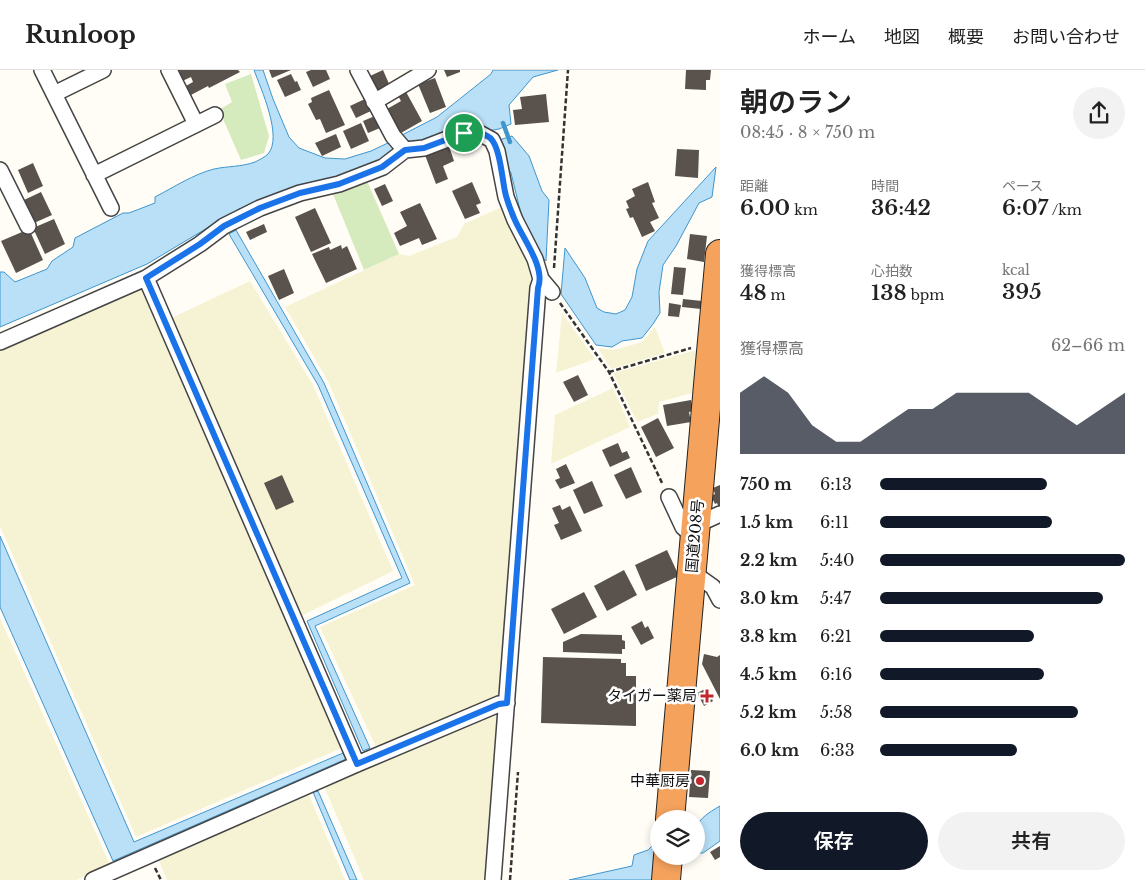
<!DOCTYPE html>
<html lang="ja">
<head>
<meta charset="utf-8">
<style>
  body { margin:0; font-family:"Libre Baskerville","Noto Sans JP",serif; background:#f2f2f2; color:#222; height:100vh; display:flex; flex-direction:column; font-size:19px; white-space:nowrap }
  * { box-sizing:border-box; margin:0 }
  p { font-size:16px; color:#767676 }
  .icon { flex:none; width:28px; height:28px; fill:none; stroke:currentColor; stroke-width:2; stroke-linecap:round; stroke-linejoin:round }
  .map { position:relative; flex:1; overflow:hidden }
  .panel { display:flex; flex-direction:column; background:#fff; width:425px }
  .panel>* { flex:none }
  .tools { position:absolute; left:650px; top:740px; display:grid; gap:10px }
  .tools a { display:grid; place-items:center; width:55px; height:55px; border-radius:50%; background:#fff; box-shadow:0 2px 8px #0003; font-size:25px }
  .pin { position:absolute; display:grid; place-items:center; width:42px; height:42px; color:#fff; margin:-21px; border:2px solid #fff; border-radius:50%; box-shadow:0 1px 5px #0007 }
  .round { display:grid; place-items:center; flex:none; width:52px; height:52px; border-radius:26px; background:#f2f2f2 }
  .headline { display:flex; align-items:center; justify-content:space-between; height:85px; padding:0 20px }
  h1 { font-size:28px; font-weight:600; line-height:38px }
  .stats { display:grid; grid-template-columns:repeat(3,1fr); gap:8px; height:85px; padding:5px 20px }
  .stats div { display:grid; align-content:center }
  .stats b { font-size:21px; font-weight:600 }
  .stats small { font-size:14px; font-weight:400 }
  .stats p { font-size:14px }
  .chart { height:140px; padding:10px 20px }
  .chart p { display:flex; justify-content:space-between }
  .chart svg { width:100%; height:90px; margin-top:5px; fill:#111827; opacity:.7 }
  .cta { display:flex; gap:10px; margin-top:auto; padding:10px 20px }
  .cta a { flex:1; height:58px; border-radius:30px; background:#111827; color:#fff; font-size:20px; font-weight:600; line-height:58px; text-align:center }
  .cta a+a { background:#f2f2f2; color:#222 }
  ul { padding:0 20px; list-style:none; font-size:16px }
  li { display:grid; grid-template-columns:80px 60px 1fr; align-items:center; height:38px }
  li i { height:12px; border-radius:6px; background:#111827 }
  header { display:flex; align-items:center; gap:30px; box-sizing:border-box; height:70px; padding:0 25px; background:#fff; border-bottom:1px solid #e0e0e0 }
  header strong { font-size:24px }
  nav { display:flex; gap:28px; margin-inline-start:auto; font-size:18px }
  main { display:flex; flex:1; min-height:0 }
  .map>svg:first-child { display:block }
</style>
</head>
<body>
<header>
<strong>Runloop</strong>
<nav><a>ホーム</a><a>地図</a><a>概要</a><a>お問い合わせ</a></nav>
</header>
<main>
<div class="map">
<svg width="720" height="810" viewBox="0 0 720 810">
  <rect width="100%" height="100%" fill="#fffdf5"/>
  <!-- farmland -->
  <path fill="#f6f3d4" d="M504,136L532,195L499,628L377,679L320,557L415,515L328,311L285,237L399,184L409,186L457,167L464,154Z
    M250,211L313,315L393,501L301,546L169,249Z
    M140,217L344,677L136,767L0,456V278Z
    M562,243L595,289L556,303Z
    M655,257L665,283L611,299L598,278L614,280L642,272Z
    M700,279L696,322L659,332L658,344L637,352L613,303Z
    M613,318L630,357L551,394L555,345Z
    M0,548L110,795L76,810H0Z
    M498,639L485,810H364L324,716Z
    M308,723L345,810H167L158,789Z"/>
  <!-- green -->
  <path fill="#d5ebbd" d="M251,4L269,66L264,83L241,90L219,40L232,32L225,14Z
    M367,111L399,184L364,200L333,124Z"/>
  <!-- water -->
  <path fill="#b9e0f7" stroke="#3f96cf" d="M254,0H263L273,29L289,67L299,78L325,88L345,89L371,81L392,71L397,80L374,94L239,139L147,194L0,257V202H4L15,212L47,199L52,191L73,177L75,168L123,143H129L155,133V127C174,117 194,104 214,99C228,96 241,97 255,92C259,90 265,87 268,84C283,67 261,19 254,0Z
    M493,0H558L533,7L509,35L511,54L499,59L421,73L409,72L402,65L437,47L491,4Z
    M512,66L529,86L542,121L549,130L546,191L536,181L523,152L511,103L501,87L499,70Z
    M716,97L712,127L699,133L676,176L663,195L659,222L660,243L653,254L642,268L622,271L612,277L596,275L561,224L565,178L585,208L597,238L604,242L616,244L625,240L632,227L637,199L648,171Z
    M236,160L324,313L410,513L315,556L370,678L363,681L307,551L402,508L318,315L229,164Z
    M0,466L134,772L343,683L346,689L113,791L0,537Z
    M318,721L357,810H350L313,722Z
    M720,736V771L703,783H696C696,754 694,751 720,736Z
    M659,769V786H691L685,789L682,795L656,805L654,810H569L632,796L634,785L648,780Z"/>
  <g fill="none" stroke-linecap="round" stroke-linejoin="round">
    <!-- stream -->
    <path stroke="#3f96cf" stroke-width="4.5" d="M503,53L510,72"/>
  </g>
  <!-- building -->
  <path fill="#5a524d" d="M171,0H238L240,2L209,18L208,16L189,26L184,17L193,12L191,7L178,13Z
    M269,0H291L272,8Z
    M311,0H326L330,9L313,17L306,2Z
    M383,0L390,16L378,22L370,6Z
    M444,0H460V2L447,7Z
    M686,0H711L710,10H706V20L685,19Z
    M291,4L295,12L297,11L301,20L285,27L277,10Z
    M435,8L446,37L430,43L418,14Z
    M329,20L345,55L326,63L320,49L316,50L308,34L312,32L311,28Z
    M405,20L422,51L401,63L387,39L401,31L397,24Z
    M546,24L549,52L515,55L513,40L522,39L520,27Z
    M367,28L373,40L356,48L350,36Z
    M375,46L380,58L368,63L363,51Z
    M361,53L369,71L351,79L343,61Z
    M336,64L341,77L322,86L315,73Z
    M449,76L454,91L443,96L448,109L436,114L425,85Z
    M677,79L699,80L698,108L675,106Z
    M33,93L43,116L28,123L18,100Z
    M472,112L481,133L476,135L480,143L465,149L452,121Z
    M648,112L655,132L652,133L659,148L650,152L655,161L642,167L633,147L630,148L626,139L629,138L626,131L635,126L632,119Z
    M385,114L393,131L382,136L374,119Z
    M41,122L52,145L34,153L24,130Z
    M420,133L437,169L422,175L419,168L400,176L394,163L407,156L400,142Z
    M315,138L331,173L311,182L295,147Z
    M54,149L65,174L45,184L33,158Z
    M264,154L267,162L250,170L246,162Z
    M29,159L43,190L16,203L1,171Z
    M690,164L707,166L704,192L687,189Z
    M341,175L342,179L347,176L357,199L326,213L312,184L329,177L330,180Z
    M674,197L686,198L683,225L671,224Z
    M284,199L294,223L279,230L268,206Z
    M683,229L702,231L701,239L682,237Z
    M669,233L681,235L679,247L668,246Z
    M578,305L588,325L574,332L563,312Z
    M691,330L693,341L689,342L691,352L667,356L663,335Z
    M658,348L674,378L656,387L641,357Z
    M618,373L622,383L627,381L630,388L610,397L602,380Z
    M566,394L575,413L560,419L555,410L560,408L556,399Z
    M631,397L642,422L626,429L614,405Z
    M282,405L294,432L276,440L264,413Z
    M592,411L603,436L584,444L573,420Z
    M720,415V440L717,433L715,434L711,426L715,424L713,418Z
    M560,435L562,440L570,436L582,461L561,470L554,455L559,453L552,438Z
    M667,480L679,506L646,521L635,495Z
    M624,500L637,525L607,541L594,516Z
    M584,522L597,547L564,564L551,539Z
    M642,551L645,558L648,556L654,568L641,575L631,557Z
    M581,564L622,565V570L625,571V579H622V584L563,582V572Z
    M704,584L717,587L720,585V629L702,594Z
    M543,587L621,589V593H626V606H636V656L541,653Z
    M707,618L713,631L704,636L697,623Z
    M691,700L710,701L708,728L689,727Z
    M720,776V787L715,790L710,782Z"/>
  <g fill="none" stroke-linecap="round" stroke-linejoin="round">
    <!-- street casing -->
    <g stroke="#444" stroke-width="18">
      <path id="street" d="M42,0L111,138
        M169,0L196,54
        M358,0L393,66L405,80
        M54,24L103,0
        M374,32L428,0
        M0,100L28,156
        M94,105L215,45
        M146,208L357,694
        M0,272L146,208L200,174L224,156L260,138L300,123L339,114L383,97L405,80L424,78L463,63L481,64L492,70L497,81L506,127L515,150L535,189L541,209L552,222
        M669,427L683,457L695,468
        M696,447L707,450L720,444
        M692,502L713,517L720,530
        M93,810L357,694L499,634L507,633
        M493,810L538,218L541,209"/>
    </g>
    <!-- highway casing -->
    <g stroke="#222" stroke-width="30">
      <path id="highway" d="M670,749C688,560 702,372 720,184
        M666,810L668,786"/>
    </g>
    <!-- path -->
    <path stroke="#333" stroke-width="2.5" stroke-dasharray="5 2.5" stroke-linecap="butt" d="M554,198L568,0
      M560,233L609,302L663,415
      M609,302L691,278
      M155,798L161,810
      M510,810L518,702"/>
    <!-- street -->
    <use href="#street" stroke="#fff" stroke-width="15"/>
    <!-- highway -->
    <use href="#highway" stroke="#f5a25d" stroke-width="28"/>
  </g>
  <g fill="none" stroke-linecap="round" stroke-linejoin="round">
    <!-- route casing -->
    <g stroke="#fff" stroke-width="10">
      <path id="route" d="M464,63C473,63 486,62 492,70C501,82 502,111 506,126C508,133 511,141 514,148C522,168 546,197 538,218L507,633L499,634L357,694L146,208L200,174L224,156L260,138L300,123L339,114L382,97L405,80L424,78Z"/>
    </g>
    <!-- route -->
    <use href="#route" stroke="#1a73e8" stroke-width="6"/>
  </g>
  <!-- markers -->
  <g fill="#c4262e" stroke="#fff" stroke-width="2">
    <path d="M704.5 618.5h5v5h5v5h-5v5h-5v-5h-5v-5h5z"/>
    <circle cx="700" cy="711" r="5"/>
  </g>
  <g text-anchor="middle" stroke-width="5" stroke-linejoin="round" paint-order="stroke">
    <!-- street labels -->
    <g font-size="15" fill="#111" stroke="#fff">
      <text transform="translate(695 466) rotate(-85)" y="5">国道208号</text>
    </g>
    <!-- poi labels -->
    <g font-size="15" fill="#111" stroke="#fff" text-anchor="end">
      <text x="697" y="631">タイガー薬局</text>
      <text x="690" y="716">中華厨房</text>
    </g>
  </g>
</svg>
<div class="tools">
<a><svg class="icon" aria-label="layers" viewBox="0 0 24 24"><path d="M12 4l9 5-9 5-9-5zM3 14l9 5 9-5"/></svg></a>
</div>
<div class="pin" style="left:464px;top:63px;background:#1e9e55"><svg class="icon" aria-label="arrive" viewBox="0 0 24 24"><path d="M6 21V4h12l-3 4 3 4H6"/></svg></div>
</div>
<section class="panel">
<div class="headline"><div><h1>朝のラン</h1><p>08:45 · 8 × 750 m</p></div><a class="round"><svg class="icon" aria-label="share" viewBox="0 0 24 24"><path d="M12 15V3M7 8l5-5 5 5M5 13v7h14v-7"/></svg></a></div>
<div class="stats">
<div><p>距離</p><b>6.00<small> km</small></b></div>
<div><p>時間</p><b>36:42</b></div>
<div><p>ペース</p><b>6:07<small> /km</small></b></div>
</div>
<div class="stats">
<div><p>獲得標高</p><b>48<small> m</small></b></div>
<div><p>心拍数</p><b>138<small> bpm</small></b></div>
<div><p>kcal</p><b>395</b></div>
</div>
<div class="chart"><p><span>獲得標高</span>62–66 m</p>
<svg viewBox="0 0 160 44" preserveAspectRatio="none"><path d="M0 44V14L10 6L20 14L30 30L40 38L50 38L60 30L70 22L80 22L90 14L100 14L110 14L120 14L130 22L140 30L150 22L160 14V44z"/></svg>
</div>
<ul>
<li><b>750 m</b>6:13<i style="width:68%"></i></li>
<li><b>1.5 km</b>6:11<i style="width:70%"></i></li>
<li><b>2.2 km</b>5:40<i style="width:100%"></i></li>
<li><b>3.0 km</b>5:47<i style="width:91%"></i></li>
<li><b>3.8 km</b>6:21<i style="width:63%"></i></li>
<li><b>4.5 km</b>6:16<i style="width:67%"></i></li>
<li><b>5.2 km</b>5:58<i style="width:81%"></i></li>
<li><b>6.0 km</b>6:33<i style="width:56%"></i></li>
</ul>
<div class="cta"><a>保存</a><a>共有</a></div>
</section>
</main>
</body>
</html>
